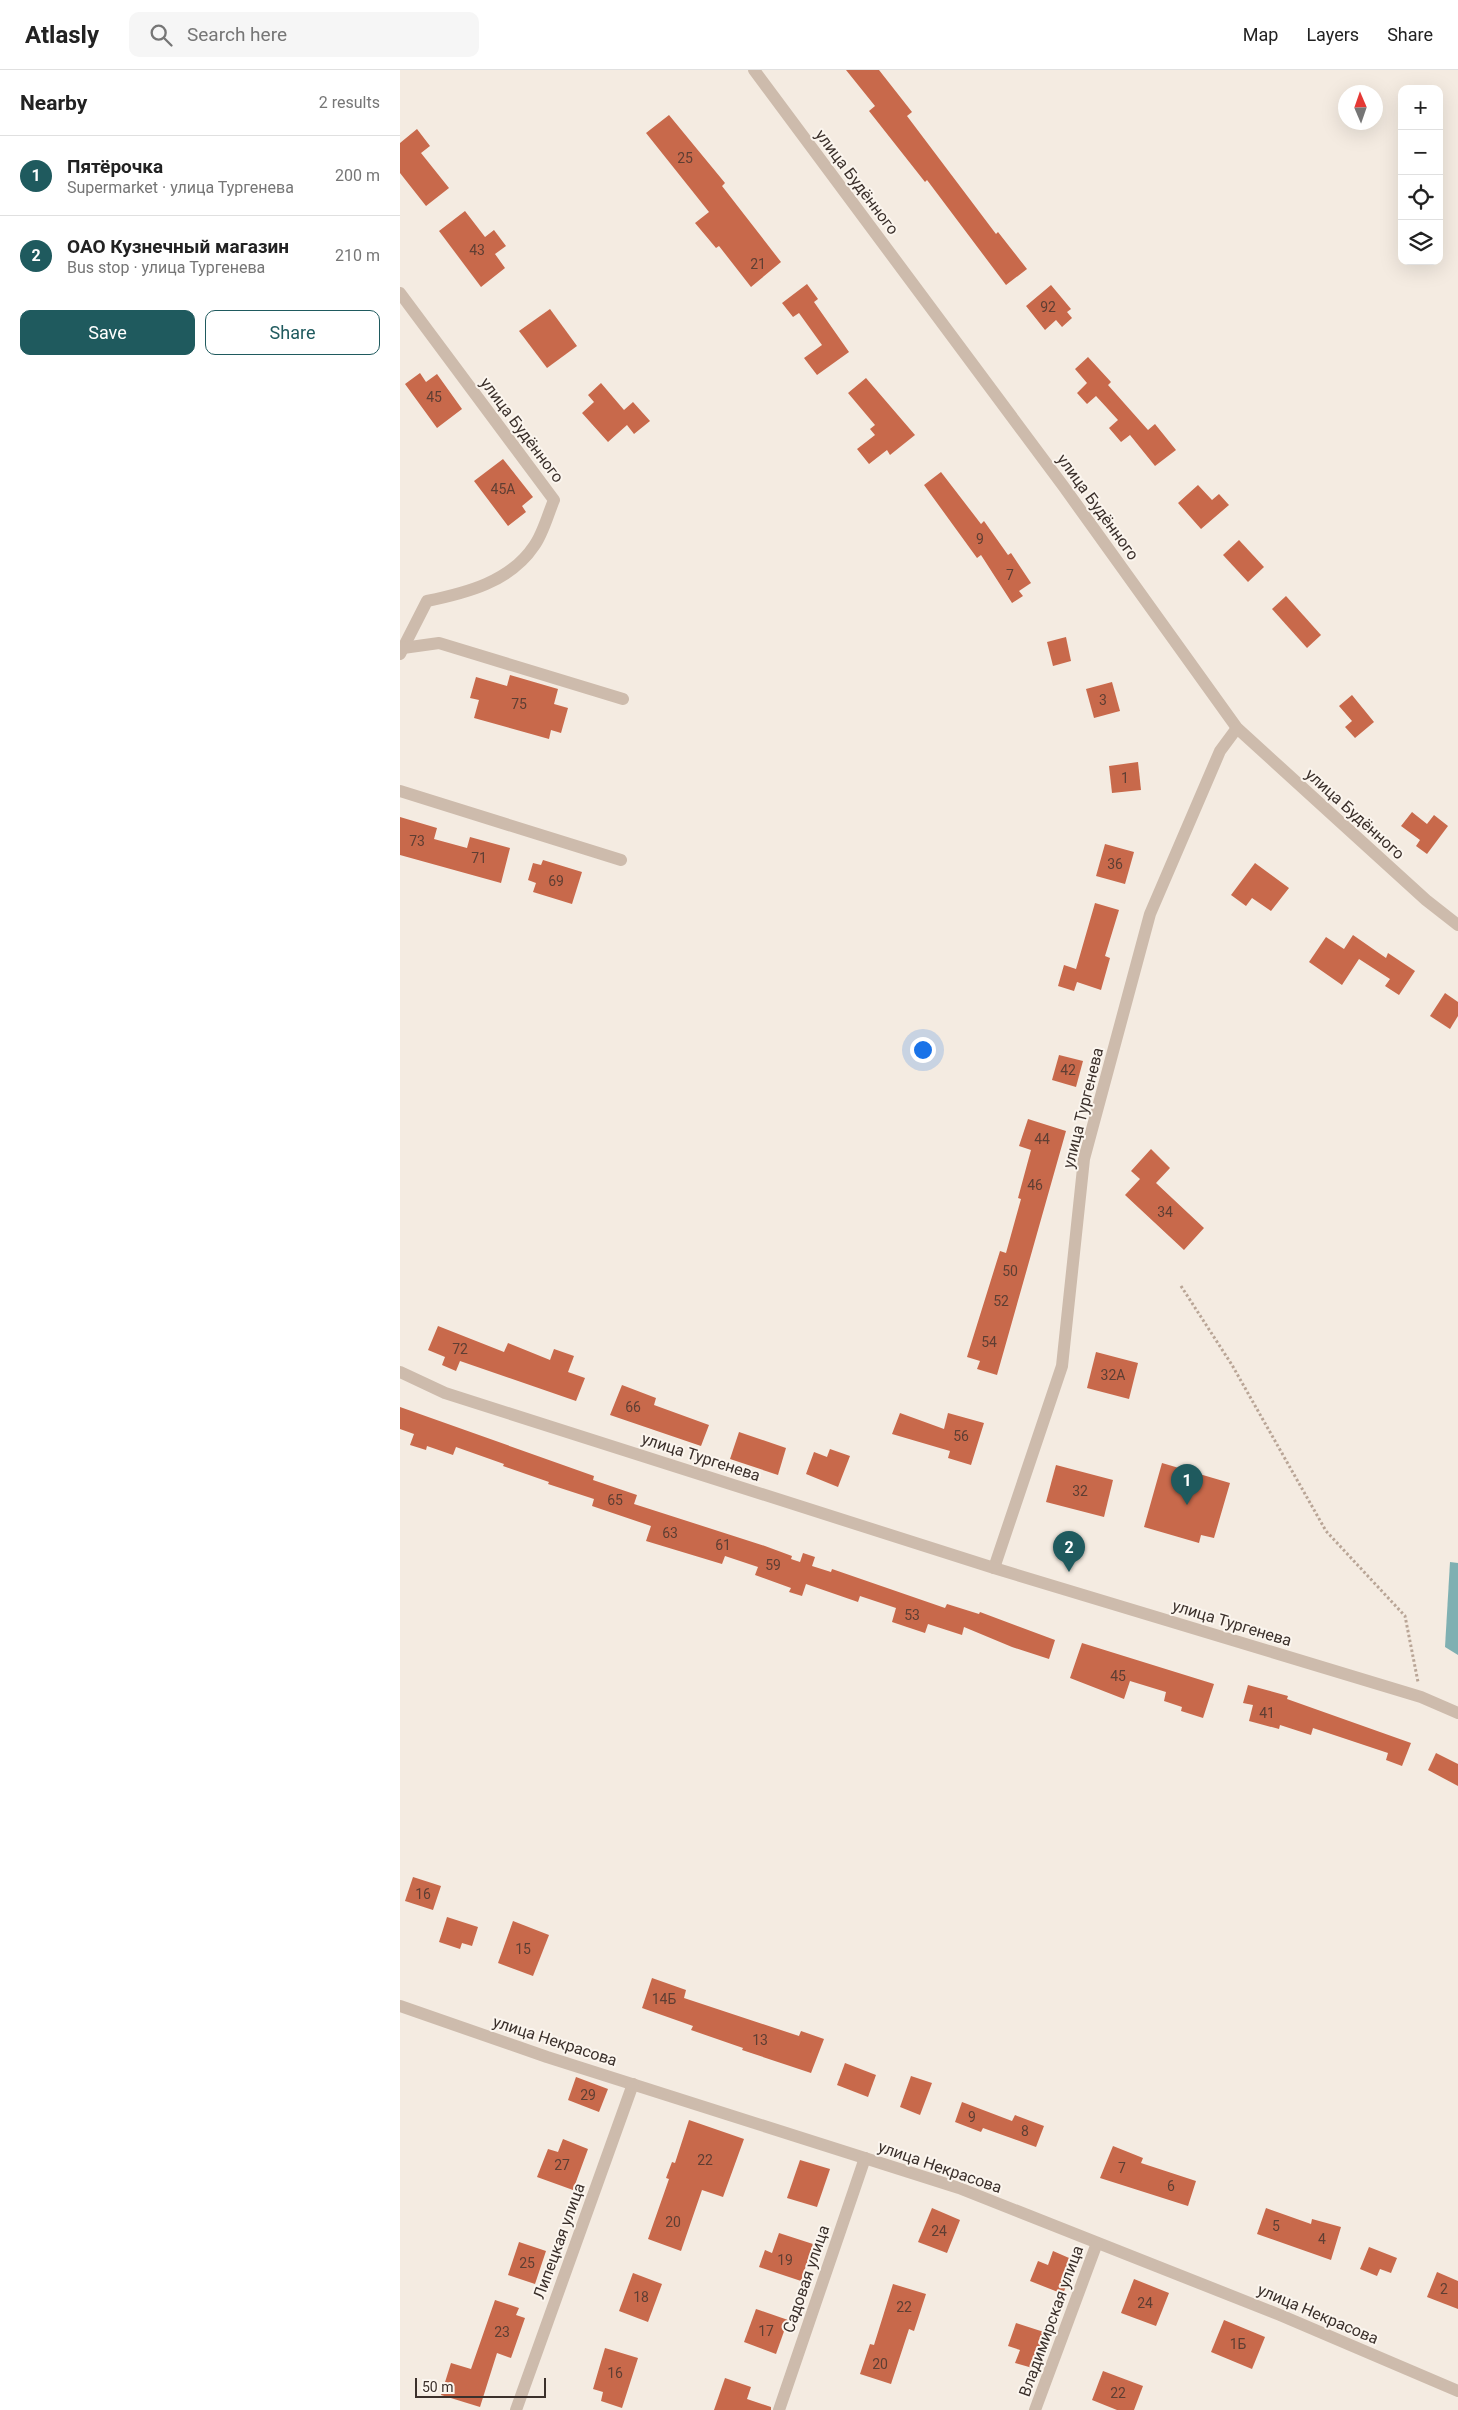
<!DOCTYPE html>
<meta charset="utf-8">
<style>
:root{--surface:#fff;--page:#f6f6f6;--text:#222;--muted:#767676;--line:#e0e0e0;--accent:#1f5a5e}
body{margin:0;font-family:Roboto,sans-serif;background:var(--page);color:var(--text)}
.controls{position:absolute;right:15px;top:15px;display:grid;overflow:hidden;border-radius:10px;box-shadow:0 5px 20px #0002}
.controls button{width:45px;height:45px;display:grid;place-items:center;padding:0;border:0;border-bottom:1px solid var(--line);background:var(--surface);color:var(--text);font:25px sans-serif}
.compass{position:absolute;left:938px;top:15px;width:45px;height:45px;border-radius:50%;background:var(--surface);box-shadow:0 5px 20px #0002;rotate:358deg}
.scale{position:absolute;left:15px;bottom:12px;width:131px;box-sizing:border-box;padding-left:5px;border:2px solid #3b302b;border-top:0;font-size:14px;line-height:18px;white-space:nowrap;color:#3b302b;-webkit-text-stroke:4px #fbf5ee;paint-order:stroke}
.you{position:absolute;left:522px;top:979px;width:18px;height:18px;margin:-12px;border:4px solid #fff;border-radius:50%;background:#1a73e8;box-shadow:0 0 0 8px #1a73e833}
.badge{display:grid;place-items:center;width:32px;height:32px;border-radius:50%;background:var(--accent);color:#fff;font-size:16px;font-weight:700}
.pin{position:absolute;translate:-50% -41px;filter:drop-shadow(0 1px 2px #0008)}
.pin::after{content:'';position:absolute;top:26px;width:18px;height:15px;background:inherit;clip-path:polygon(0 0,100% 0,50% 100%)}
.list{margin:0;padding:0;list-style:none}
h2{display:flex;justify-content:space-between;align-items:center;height:65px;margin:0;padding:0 20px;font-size:21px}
h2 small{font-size:16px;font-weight:400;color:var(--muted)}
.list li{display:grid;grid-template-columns:32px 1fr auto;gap:15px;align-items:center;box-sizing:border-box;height:80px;padding:0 20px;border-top:1px solid var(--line)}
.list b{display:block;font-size:19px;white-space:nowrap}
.list p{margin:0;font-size:16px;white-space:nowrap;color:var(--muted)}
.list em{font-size:16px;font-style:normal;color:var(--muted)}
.actions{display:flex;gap:10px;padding:15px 20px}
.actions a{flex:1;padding:11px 0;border:1px solid var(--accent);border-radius:10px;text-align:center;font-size:18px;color:var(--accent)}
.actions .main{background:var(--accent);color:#fff}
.icon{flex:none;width:28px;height:28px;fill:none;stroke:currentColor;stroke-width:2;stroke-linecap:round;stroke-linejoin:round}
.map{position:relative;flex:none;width:1058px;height:2340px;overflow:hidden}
header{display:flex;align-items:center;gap:30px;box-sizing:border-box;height:70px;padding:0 25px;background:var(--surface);border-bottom:1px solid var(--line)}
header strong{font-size:24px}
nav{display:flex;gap:28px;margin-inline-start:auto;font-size:18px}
.search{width:350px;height:45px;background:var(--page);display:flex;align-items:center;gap:12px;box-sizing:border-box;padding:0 18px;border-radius:10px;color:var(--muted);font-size:19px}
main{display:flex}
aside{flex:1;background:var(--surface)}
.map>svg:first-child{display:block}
</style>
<header>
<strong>Atlasly</strong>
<div class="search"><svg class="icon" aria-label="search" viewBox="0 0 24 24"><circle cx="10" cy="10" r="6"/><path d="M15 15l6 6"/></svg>Search here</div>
<nav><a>Map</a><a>Layers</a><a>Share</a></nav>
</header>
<main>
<aside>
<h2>Nearby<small>2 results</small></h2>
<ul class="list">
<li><span class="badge">1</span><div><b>Пятёрочка</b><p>Supermarket · улица Тургенева</p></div><em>200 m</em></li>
<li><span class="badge">2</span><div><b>ОАО Кузнечный магазин</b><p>Bus stop · улица Тургенева</p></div><em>210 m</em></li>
</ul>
<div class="actions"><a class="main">Save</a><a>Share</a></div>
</aside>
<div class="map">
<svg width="1058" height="2340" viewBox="0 0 1058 2340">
<rect width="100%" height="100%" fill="#f4ebe1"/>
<path fill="#7fb0b2" d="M1050,1492l8,1v92l-13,-8z"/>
<g fill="#c8694b">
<path d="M446,0h33l33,42 -5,4 89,118 2,-2 29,37 -21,16 -79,-105 -2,2 -56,-71 6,-5z"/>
<path d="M269,45l56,68 -3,3 59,76 -30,25 -32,-41 -3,2 -21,-25 14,-11 -63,-79z"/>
<path d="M17,59l13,17 -9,7 28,35 -23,18 -26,-33v-30z"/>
<path d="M65,141l20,26 9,-7 12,16 -11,8 10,14 -24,19 -42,-56z"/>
<path d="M407,214l11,15 -4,3 35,50 -32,23 -13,-17 18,-13 -23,-32 -6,4 -11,-14z"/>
<path d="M651,215l20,24 -4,3 5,6 -10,9 -6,-7 -11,10 -19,-24z"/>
<path d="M150,239l27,37 -30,22 -28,-37z"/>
<path d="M688,287l23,25 -3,3 40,45 7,-6 21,26 -21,16 -25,-31 -9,7 -12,-14 9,-8 -22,-24 -9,8 -10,-11 10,-10 -12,-14z"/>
<path d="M20,303l6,9 11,-8 25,35 -25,19 -32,-44z"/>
<path d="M466,308l49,57 -25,20 -3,-5 -18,14 -12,-15 18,-14 -5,-6 5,-4 -27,-32z"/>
<path d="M201,313l23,27 9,-8 17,19 -16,13 -7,-9 -19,17 -26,-29 12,-11 -6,-7z"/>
<path d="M103,389l30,38 -11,9 4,6 -18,14 -34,-45z"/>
<path d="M541,402l40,52 3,-3 24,34 3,-2 20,30 -12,8 4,5 -11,7 -31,-48 -4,3 -53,-73z"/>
<path d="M798,415l14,15 7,-6 10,11 -28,24 -23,-26z"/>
<path d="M839,470l25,27 -16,15 -25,-27z"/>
<path d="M886,526l35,39 -14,13 -35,-39z"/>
<path d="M666,567l5,24 -18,5 -6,-24z"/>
<path d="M110,605l48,14 -4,15 14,4 -7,25 -10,-3 -2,9 -75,-21 5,-18 -9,-2 6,-21 31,9z"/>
<path d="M712,612l8,29 -26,7 -8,-29z"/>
<path d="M952,625l22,27 -19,16 -10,-11 7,-6 -13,-15z"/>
<path d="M738,692l3,28 -29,3 -3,-27z"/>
<path d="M1012,742l15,12 7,-9 14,11 -21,28 -11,-8 4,-6 -19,-14z"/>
<path d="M0,747l37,11 -3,11 33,9 3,-11 40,11 -9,35 -101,-28z"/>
<path d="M705,774l29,8 -9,32 -29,-8z"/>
<path d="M143,790l39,12 -10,32 -39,-12 3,-9 -8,-3 5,-17 8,2z"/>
<path d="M855,793l34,25 -18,23 -19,-13 -6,8 -15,-11z"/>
<path d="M695,833l24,7 -14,46 5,2 -9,32 -24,-8 -3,9 -16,-5 6,-21 12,4z"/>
<path d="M953,865l33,23 2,-5 27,18 -16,24 -14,-9 5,-7 -31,-20 -17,26 -33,-23 17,-25 18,12z"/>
<path d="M1045,923l13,9v14l-8,13 -20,-13z"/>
<path d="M659,985l24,6 -7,26 -24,-7z"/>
<path d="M628,1049l38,12 -69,244 -20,-6 3,-8 -13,-4 33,-106 6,2 15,-54 -3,-1 13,-48 -12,-4z"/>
<path d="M751,1079l19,19 -14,15 48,45 -20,22 -59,-55 15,-16 -9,-8z"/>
<path d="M38,1256l66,26 4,-9 42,17 4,-11 20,7 -6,16 17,6 -9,23 -116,-40 -4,10 -14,-6 3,-8 -17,-7z"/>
<path d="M696,1282l42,11 -9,36 -42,-11z"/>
<path d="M222,1315l34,13 -2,7 55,20 -8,21 -91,-31z"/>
<path d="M0,1337l194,69 -1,4 44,15 -3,9 131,42 27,10 -1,3 9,3 3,-9 12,4 -3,9 19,6 1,-3 113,39 2,-4 32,10 1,-2 75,28 -6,19 -37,-12 -48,-20 -2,8 -34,-11 -3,9 -33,-11 4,-14 -36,-12 -2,6 -52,-18 -4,12 -13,-4 2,-4 -36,-13 3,-8 -33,-11 -3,8 -76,-23 5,-15 -59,-20 2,-7 -46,-15 1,-2 -46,-16 1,-2 -48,-17 -3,8 -26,-9 -1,4 -16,-5 4,-11 -14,-5z"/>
<path d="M500,1343l44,16 4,-16 36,10 -13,42 -23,-7 2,-7 -58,-17z"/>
<path d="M339,1362l47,16 -8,27 -48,-16z"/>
<path d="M430,1379l20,7 -12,31 -32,-13 8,-22 13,5z"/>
<path d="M762,1393l68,20 -16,55 -13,-3 -2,8 -55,-16z"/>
<path d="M656,1395l57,15 -9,37 -58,-15z"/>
<path d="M682,1573l132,41 -11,34 -22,-7 1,-4 -18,-6 2,-9 -36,-11 -6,18 -54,-21z"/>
<path d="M848,1615l40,11 -1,3 124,44 -9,23 -16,-6 2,-7 -75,-25 -2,7 -31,-10 -1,4 -30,-8 4,-16 -10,-2z"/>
<path d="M1036,1683l22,11v22l-30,-16z"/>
<path d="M13,1807l28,9 -8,24 -28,-9z"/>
<path d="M47,1847l31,10 -6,19 -10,-3 -2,6 -21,-7z"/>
<path d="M113,1851l36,14 -16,41 -35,-13z"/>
<path d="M252,1908l34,12 -2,8 115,38 2,-5 23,8 -13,34 -69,-23 1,-2 -52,-18 2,-4 -51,-18z"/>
<path d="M445,1993l31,12 -8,22 -31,-12z"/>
<path d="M511,2006l21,7 -12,32 -20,-8z"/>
<path d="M176,2007l32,12 -9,23 -31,-12z"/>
<path d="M562,2032l50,19 3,-6 29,11 -8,21 -53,-19 -2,4 -26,-10z"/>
<path d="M289,2050l55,19 -21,58 -21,-7 -21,61 -33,-12 21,-60 -3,-1 6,-16 3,1z"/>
<path d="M163,2069l25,10 -15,41 -36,-13 11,-28 10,3z"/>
<path d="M713,2076l30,12 -2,5 55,18 -8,25 -88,-28z"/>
<path d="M400,2090l30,9 -13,38 -30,-9z"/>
<path d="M532,2138l28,12 -13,33 -29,-11z"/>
<path d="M866,2138l45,16 1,-5 29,8 -10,33 -74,-26z"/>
<path d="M379,2163l34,11 -12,37 -42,-14 6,-17 7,3z"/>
<path d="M119,2172l27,9 -11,33 -27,-9z"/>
<path d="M969,2177l28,11 -6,15 -11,-4 -3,7 -17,-7z"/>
<path d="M653,2181l23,10 -13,33 -33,-13 8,-20 10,4z"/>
<path d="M1037,2202l21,9v28l-31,-12z"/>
<path d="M233,2203l29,11 -14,38 -29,-11z"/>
<path d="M734,2209l35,14 -13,33 -35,-13z"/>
<path d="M493,2214l33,10 -12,37 -5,-2 -18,55 -31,-10 10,-30 4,1z"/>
<path d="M95,2230l24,8 -3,7 9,3 -14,40 -14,-5 -17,54 -39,-12 10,-32 20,6z"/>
<path d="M356,2239l32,11 -12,34 -32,-12z"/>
<path d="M824,2250l41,17 -13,32 -41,-17z"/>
<path d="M616,2253l31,10 -11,36 -21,-6 5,-13 -12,-4z"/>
<path d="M205,2278l33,10 -16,50 -21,-7 2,-9 -10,-3z"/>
<path d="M703,2301l40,15 -9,24h-17l-25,-10z"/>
<path d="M325,2308l26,9 -4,12 24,8v3h-57z"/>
</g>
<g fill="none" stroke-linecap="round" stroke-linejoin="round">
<path stroke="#b9a596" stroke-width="3" stroke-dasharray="2.5 2.5" stroke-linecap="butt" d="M781,1216l51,79 94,166 79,85 13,66"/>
<g stroke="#cdbbac" stroke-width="12">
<path d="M354,0l310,417 173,241 189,172 32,25"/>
<path d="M0,223l154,207c-6,14 -11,34 -20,46 -24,36 -68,47 -107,55l-27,53"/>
<path d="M3,578l36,-5 184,56"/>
<path d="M0,721l221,69"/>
<path d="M594,1498l68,-202 22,-207 66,-245 70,-163 17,-23"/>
<path d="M0,1936l147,51 412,131 321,127 178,76"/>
<path d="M116,2340l117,-326"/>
<path d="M379,2340l86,-252"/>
<path d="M635,2340l62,-167"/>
</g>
<path stroke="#cdbbac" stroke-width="12" d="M0,1302l45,21 549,175 427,129 37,16"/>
</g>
<g text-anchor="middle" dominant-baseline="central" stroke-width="4" stroke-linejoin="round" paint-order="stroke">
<g font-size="14" fill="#5e3e33">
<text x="285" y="88">25</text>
<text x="77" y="180">43</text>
<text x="358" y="194">21</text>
<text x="648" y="237">92</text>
<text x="34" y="327">45</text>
<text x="103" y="419">45А</text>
<text x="580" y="469">9</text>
<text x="610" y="505">7</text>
<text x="703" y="630">3</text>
<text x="119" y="634">75</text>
<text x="725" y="708">1</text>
<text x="17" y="771">73</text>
<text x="79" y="788">71</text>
<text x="715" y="794">36</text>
<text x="156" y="811">69</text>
<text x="668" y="1000">42</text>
<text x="642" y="1069">44</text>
<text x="635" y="1115">46</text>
<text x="765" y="1142">34</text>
<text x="610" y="1201">50</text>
<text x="601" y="1231">52</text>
<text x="589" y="1272">54</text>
<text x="60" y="1279">72</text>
<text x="713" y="1305">32А</text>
<text x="233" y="1337">66</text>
<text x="561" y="1366">56</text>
<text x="680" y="1421">32</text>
<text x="215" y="1430">65</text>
<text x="270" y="1463">63</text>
<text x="323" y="1475">61</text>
<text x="373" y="1495">59</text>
<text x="512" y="1545">53</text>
<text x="718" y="1606">45</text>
<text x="867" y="1643">41</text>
<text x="23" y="1824">16</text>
<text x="123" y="1879">15</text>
<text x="264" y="1929">14Б</text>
<text x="360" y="1970">13</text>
<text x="188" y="2025">29</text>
<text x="572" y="2047">9</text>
<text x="625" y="2061">8</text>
<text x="305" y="2090">22</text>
<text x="162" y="2095">27</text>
<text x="722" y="2098">7</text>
<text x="771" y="2116">6</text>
<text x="273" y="2152">20</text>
<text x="876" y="2156">5</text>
<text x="539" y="2161">24</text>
<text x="922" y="2169">4</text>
<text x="385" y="2190">19</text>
<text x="127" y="2193">25</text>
<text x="1044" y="2219">2</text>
<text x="241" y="2227">18</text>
<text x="745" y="2233">24</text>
<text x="504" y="2237">22</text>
<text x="366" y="2261">17</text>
<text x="102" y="2262">23</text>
<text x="838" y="2274">1Б</text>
<text x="480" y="2294">20</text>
<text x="215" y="2303">16</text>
<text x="718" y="2323">22</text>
</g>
<g font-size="16" fill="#3b302b" stroke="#fbf5ee">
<text transform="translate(457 112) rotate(53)">улица Будённого</text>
<text transform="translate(122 360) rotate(53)">улица Будённого</text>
<text transform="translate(698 437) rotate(54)">улица Будённого</text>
<text transform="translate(955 744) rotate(42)">улица Будённого</text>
<text transform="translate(683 1038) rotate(-76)">улица Тургенева</text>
<text transform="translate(301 1387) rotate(18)">улица Тургенева</text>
<text transform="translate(832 1553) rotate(17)">улица Тургенева</text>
<text transform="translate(155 1971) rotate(18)">улица Некрасова</text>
<text transform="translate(540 2097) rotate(19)">улица Некрасова</text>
<text transform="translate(159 2171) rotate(-70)">Липецкая улица</text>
<text transform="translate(406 2209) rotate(-71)">Садовая улица</text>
<text transform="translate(918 2244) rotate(23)">улица Некрасова</text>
<text transform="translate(651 2251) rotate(-70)">Владимирская улица</text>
</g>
</g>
</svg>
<div class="controls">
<button>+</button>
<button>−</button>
<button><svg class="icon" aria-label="locate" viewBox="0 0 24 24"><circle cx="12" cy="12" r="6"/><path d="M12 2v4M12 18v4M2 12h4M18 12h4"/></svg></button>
<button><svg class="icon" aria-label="layers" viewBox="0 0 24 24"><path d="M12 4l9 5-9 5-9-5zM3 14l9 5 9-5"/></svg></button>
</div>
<svg class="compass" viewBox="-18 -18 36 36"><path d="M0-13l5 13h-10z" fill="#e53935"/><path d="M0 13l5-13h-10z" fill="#767676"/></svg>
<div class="scale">50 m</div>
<div class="you"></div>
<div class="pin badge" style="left:787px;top:1435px">1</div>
<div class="pin badge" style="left:669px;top:1502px">2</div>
</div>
</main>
